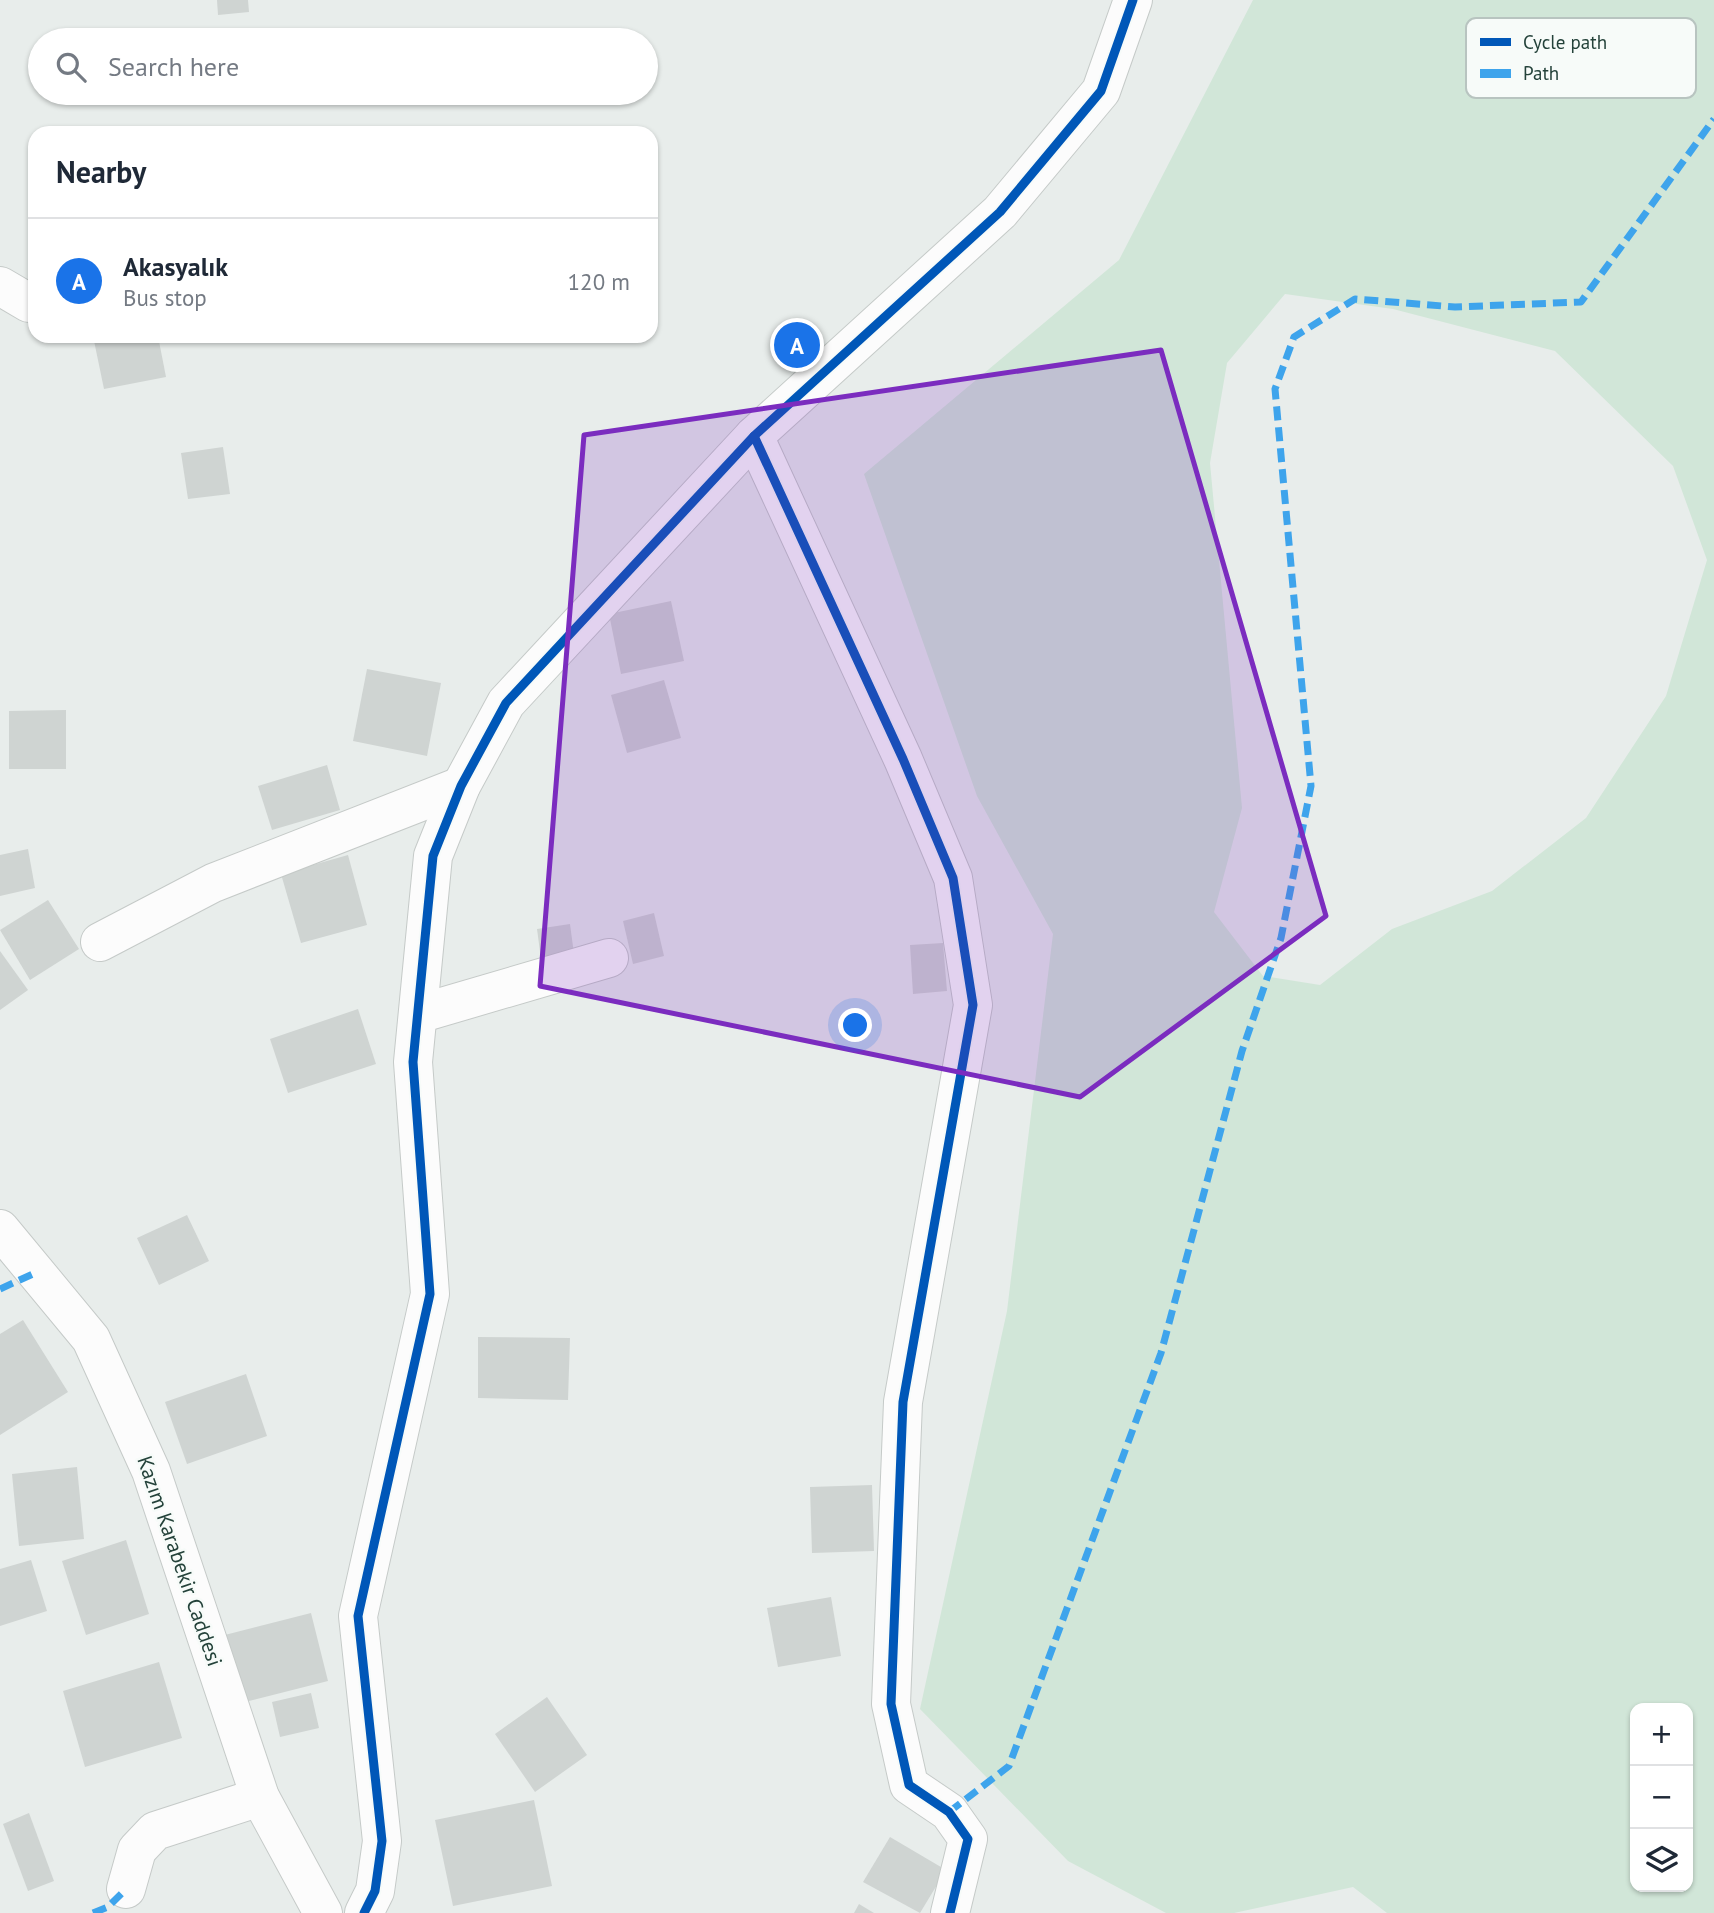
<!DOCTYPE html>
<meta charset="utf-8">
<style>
:root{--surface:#fff;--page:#f2f2f3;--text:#1f2937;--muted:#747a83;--line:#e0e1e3;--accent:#1a73e8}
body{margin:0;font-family:"PT Sans",sans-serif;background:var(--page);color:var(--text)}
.controls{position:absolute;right:21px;bottom:21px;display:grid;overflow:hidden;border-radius:14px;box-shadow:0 2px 5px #0004}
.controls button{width:63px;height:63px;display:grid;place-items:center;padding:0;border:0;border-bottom:2px solid var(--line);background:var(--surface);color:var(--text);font:35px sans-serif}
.you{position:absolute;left:856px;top:1026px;width:24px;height:24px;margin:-18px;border:5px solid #fff;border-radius:50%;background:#1a73e8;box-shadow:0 0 0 10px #1a73e833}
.badge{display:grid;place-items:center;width:46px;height:46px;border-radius:50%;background:var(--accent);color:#fff;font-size:23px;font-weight:700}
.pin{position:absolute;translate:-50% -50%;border:4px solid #fff;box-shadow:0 2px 7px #0006}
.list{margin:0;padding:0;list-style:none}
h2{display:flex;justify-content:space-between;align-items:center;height:91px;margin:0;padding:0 28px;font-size:30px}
h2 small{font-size:23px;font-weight:400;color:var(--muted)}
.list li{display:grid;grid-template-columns:46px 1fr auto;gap:21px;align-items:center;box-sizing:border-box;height:126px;padding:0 28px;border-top:2px solid var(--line)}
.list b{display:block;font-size:26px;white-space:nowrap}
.list p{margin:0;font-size:23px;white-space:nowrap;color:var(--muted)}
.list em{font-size:23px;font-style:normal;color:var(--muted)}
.icon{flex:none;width:38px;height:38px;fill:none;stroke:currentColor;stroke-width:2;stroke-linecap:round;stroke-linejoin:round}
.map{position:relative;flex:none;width:1714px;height:1913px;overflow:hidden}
.search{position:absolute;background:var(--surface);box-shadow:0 2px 5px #0004;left:28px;top:28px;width:630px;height:77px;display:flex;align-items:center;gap:18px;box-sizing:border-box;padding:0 24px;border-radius:38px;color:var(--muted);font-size:26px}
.panel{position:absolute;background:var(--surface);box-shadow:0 2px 5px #0004;left:28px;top:126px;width:630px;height:217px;border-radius:21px}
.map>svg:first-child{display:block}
</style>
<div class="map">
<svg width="1714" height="1913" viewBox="0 0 1714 1913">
<rect width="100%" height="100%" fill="#e8edeb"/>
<path fill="#d1e6d8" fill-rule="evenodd" d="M1253,0h461v1913h-327l-34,-26 -119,26h-68l-98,-52 -148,-152 87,-398 46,-377 -76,-138 -113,-322 255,-214zM1285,294l108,15 162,42 118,115 34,94 -41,136 -80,122 -94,73 -100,38 -72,56 -57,-9 -49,-64 28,-104 -32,-345 17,-100zM1635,1708h53v179h-53z"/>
<g fill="#cfd4d2">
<path d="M217,0h31l1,12 -31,3z"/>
<path d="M93,336h65l8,41 -62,12z"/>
<path d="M223,447l7,47 -42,5 -7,-46z"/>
<path d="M671,601l13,60 -63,13 -12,-60z"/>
<path d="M367,669l74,14 -14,73 -74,-15z"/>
<path d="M664,680l17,58 -54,15 -16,-58z"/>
<path d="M66,710v59h-57v-58z"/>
<path d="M327,765l13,45 -68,20 -14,-44z"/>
<path d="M28,849l7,39 -35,8v-41z"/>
<path d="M348,855l19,70 -66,18 -20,-69z"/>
<path d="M48,900l31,49 -49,31 -30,-50z"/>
<path d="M654,913l10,43 -31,8 -10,-43z"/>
<path d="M570,924l4,30 -33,5 -4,-30z"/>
<path d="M943,943l4,48 -34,3 -3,-49z"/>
<path d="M0,951l28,39 -28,20z"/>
<path d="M358,1009l18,55 -88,29 -18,-54z"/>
<path d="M187,1215l22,46 -50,24 -22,-47z"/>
<path d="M23,1320l45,72 -68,43v-101z"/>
<path d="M478,1337l92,1 -2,62 -90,-2z"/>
<path d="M246,1374l21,62 -80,28 -22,-62z"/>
<path d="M77,1467l7,72 -65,7 -7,-72z"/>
<path d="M872,1485l2,66 -62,2 -2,-66z"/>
<path d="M126,1540l23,74 -63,21 -24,-74z"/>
<path d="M31,1560l16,51 -47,15v-57z"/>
<path d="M831,1597l10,59 -63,11 -11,-59z"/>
<path d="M311,1613l17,68 -95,24 -16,-68z"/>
<path d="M159,1662l23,76 -97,29 -22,-76z"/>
<path d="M311,1693l8,35 -39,9 -8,-35z"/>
<path d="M547,1697l40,58 -52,37 -40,-58z"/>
<path d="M534,1800l18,86 -99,20 -18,-86z"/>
<path d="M29,1813l25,68 -26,10 -25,-67z"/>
<path d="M890,1837l56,33 -26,43 -57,-31z"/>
<path d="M859,1904l15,9h-20z"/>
</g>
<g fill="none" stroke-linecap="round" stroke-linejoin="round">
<g stroke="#c5cac8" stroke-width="40">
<g id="minor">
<path d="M0,286l29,17h6"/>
<path d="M754,436l149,323 50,119 20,127 -70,397 -12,302 18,81 40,27 19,27 -18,74"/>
<path d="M100,942l113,-59 248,-97"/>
<path d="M418,1014l191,-56"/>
<path d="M0,1229l91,110 60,132 109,326 63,116"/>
<path d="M126,1889l11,-39 18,-19 105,-34"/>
<path d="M364,1913l11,-22 7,-50 -24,-225 72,-322 -17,-232 20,-206 28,-70 45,-83 248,-267 246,-224 101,-121 32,-91"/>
</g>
</g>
<use href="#minor" stroke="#fcfcfc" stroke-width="38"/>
<g stroke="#3ea4ec" stroke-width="7" stroke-dasharray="14 7" stroke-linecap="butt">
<path d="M0,1289l35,-16"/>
<path d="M949,1812l60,-46 152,-413 81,-302 39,-113 30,-152 -36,-397 19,-52 61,-38 100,8 126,-5 133,-183"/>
<path d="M93,1913l15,-6 18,-18"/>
</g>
<g stroke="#f7fbf9" stroke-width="13">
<g id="cycleway">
<path d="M754,436l149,323 50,119 20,127 -70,397 -12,302 18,81 40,27 19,27 -18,74"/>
<path d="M364,1913l11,-22 7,-50 -24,-225 72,-322 -17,-232 20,-206 28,-70 45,-83 248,-267 246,-224 101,-121 32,-91"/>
</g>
</g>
<use href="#cycleway" stroke="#0057b8" stroke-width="9"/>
</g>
<path fill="#7b2cbf" fill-opacity="0.2" stroke="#7b2cbf" stroke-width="5" stroke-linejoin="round" d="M1161,350l165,566 -246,181 -540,-111 44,-551z"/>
<g text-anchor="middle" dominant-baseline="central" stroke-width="5" stroke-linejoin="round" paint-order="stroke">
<g font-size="21" fill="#24423a" stroke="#f7fbf9">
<text transform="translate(180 1561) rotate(71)">Kazım Karabekir Caddesi</text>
</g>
</g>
<rect x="1466" y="18" width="230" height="80" rx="10" fill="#f7fbf9" stroke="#b8c4c0" stroke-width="2"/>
<rect x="1480" y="38" width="31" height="8" fill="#0057b8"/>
<rect x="1480" y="69" width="31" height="9" fill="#3ea4ec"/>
<g font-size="19" fill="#24423a">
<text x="1523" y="49">Cycle path</text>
<text x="1523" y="80">Path</text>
</g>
</svg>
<div class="controls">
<button>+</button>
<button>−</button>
<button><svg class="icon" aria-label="layers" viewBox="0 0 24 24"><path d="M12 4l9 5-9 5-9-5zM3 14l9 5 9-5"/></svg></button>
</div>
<div class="you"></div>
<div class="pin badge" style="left:797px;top:345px">A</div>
<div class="search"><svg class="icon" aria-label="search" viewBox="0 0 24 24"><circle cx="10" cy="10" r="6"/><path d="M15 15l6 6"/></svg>Search here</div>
<section class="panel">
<h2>Nearby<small></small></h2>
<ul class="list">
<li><span class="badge">A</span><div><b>Akasyalık</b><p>Bus stop</p></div><em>120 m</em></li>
</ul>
</section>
</div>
